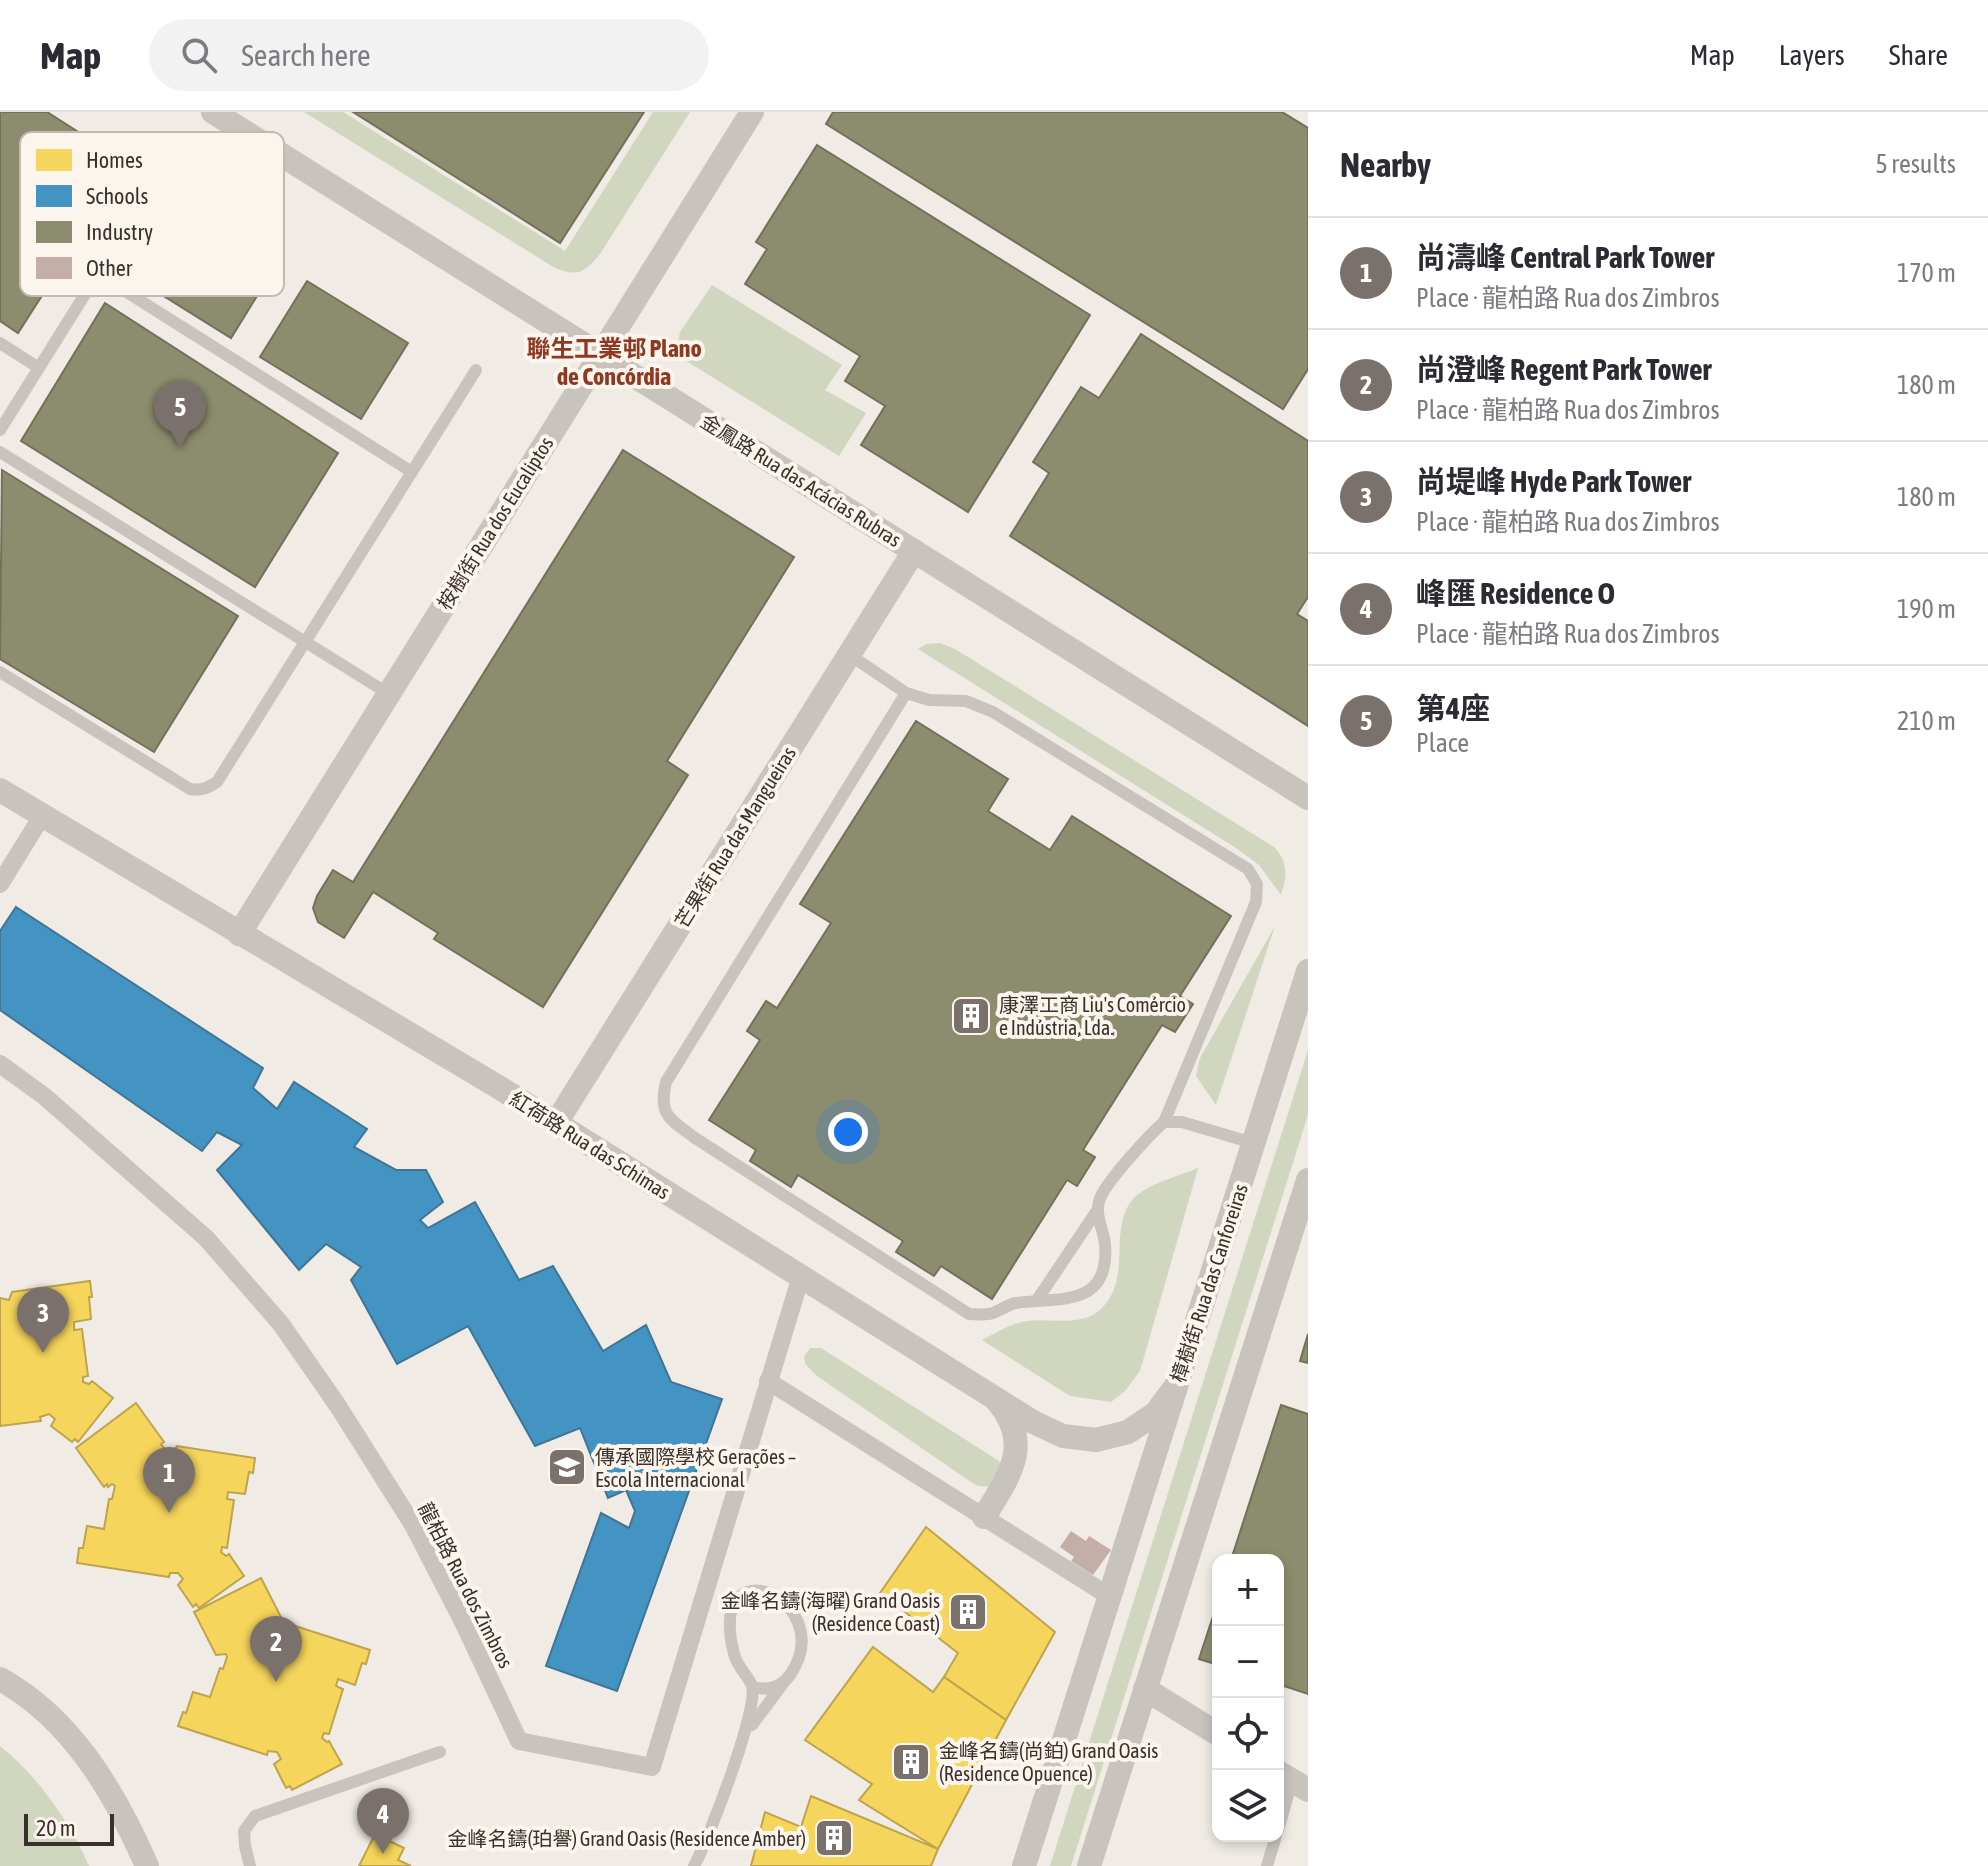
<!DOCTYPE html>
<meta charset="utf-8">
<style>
:root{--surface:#fff;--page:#f2f2f3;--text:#2b2b33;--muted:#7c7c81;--line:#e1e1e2;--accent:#7a716c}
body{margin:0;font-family:"Asap Condensed","Noto Sans SC",sans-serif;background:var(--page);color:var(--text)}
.controls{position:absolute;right:24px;bottom:24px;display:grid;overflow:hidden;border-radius:16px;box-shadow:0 4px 12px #0003}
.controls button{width:72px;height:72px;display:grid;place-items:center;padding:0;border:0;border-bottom:2px solid var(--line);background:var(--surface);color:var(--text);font:40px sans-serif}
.scale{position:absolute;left:24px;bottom:20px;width:90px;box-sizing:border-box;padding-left:8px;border:4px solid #3b302b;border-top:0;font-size:22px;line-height:28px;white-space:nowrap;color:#3b302b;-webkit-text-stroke:6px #fbf5ee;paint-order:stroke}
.you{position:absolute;left:848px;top:1020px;width:28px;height:28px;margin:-20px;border:6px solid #fff;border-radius:50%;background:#1a73e8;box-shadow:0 0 0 12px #1a73e833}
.badge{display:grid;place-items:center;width:52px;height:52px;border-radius:50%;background:var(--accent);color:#fff;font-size:26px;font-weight:700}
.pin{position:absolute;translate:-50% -66px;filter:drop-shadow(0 2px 4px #0008)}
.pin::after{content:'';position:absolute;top:42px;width:28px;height:24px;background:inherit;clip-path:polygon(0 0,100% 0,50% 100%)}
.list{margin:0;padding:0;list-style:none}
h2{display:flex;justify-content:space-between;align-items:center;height:104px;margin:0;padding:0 32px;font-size:34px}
h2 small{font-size:26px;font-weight:400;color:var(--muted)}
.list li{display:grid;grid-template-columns:52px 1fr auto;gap:24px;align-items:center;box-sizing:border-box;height:112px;padding:0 32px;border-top:2px solid var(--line)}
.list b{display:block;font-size:30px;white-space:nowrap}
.list p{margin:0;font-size:26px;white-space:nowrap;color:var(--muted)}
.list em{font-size:26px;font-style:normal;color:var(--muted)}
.icon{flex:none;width:44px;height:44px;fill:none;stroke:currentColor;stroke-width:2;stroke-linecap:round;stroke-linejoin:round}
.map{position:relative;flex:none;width:1308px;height:1754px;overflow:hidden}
header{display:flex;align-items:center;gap:48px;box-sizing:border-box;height:112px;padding:0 40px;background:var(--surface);border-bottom:2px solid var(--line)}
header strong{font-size:38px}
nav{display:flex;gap:44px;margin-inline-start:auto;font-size:28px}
.search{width:560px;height:72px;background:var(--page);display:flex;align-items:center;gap:20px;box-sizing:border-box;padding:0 28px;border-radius:44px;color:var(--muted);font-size:30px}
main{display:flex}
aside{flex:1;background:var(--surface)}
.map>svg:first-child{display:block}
</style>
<header>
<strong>Map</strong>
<div class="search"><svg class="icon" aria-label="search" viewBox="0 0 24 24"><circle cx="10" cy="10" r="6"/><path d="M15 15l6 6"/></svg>Search here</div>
<nav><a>Map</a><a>Layers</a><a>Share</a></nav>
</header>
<main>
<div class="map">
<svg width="1308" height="1754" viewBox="0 0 1308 1754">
<rect width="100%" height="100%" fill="#f0ebe5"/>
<g fill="#d1d6bf">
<path d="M304,0h39l222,139 88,-139h37l-90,142c-16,19 -22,23 -45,14z"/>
<path d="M712,173l130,80 -17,25 41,23 -27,43 -156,-97 -6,-11 3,-16z"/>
<path d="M940,531l15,6 319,198c15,16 13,29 7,48l-22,-30 -23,-17 -318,-199 8,-5z"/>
<path d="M1275,814l-59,179 -20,-29 4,-18z"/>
<path d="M1308,938v65l-237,751h-21z"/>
<path d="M1198,1056l-58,203 -15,20 -14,11 -41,-6 -88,-56c14,-7 30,-17 45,-19 23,-3 54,6 73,-11 35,-32 5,-85 36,-114 17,-14 43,-20 62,-28z"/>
<path d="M810,1236h11l164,104 14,9 5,10 -12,16 -14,-1 -10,-6 -151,-104 -11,-11 -2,-8z"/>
<path d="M0,1634c38,30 69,75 89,120h-89z"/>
</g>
<g fill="#f6d55c" stroke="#bea44d" stroke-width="2">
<path d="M90,1169l2,16h-3l2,22 -17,3v8l8,-1 6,47 -5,1v5l6,2 3,-3 21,17 -35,44 -3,-3 -3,3 -21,-16 4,-7 -6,-5 -9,3 1,4 -41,5v-128l9,2 3,-8z"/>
<path d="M136,1291l28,39 -3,2 5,7 7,1 4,-6 78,12 -2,15 -4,-1 -4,22 -17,-2 -1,7 7,1 -7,48 -5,-1 -1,5 5,4 3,-2 15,22 -45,32 -3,-4 -3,3 -15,-22 5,-6 -5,-6h-8l-1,4 -92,-14 2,-15h4l4,-22 17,3 5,-30h3l3,-13 -3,-2 -4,3 -1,-3 -3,3 -28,-39z"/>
<path d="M926,1415l129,105 -49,88 -62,-43 14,-24 -78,-60z"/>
<path d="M261,1466l22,43 -4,2 4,7 6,2 6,-6 75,24 -4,14 -4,-1 -7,22 -17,-6 -2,7 7,3 -14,45 -5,-1 -2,5 5,4 2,-1 13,23 -50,26 -2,-4 -4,2 -12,-24 7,-5 -4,-7 -9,-1 -1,4 -89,-29 5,-14 3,1 7,-21 17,5 10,-29 3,1 4,-12 -1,-3 -10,1 -22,-43z"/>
<path d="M873,1535l60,45 11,-15 62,43 -68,129 -79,-49 13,-16 -67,-44z"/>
<path d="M811,1684l127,53 -7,17h-180l14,-54 36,15z"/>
<path d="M375,1722l29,14 -6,12 13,6h-52z"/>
</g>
<path fill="#4393c3" stroke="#417595" stroke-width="2" d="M16,795l247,161 -10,20 24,21 17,-27 73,47 -13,18 42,23h30l17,32 -23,18 8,8 47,-26 44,78 34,-14 50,85 43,-26 25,57 51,17 -105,292 -71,-25 55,-153 28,15 6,-17 -9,-21 -18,8 -28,-70 -45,18 -67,-120 -71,38 -46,-84 10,-13 -35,-23 -27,26 -82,-100 25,-25 -25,-13 -15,19 -202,-141v-79z"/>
<g fill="#8c8c6e" stroke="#74705a" stroke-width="2">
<path d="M0,0h47l80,51 -109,170 -18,-12z"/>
<path d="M353,0h291l-84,131z"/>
<path d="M833,0h449l26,16v241l-25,40 -457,-285z"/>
<path d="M817,33l273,170 -122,197 -107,-67 24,-39 -40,-25 15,-25 -115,-72 22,-35 -11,-7z"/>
<path d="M174,81l106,66 -49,79 -106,-66z"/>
<path d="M307,169l101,62 -47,76 -101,-62z"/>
<path d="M105,191l233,150 -83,134 -234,-146z"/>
<path d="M1141,222l167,107v156l-11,17 11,7v105l-298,-190 39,-63 -16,-11 48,-75 18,11z"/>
<path d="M623,338l171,107 -127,204 21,14 -145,232 -109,-68 4,-6 -65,-41 -29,46 -26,-16 -5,-14 4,-12 16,-26 20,12z"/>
<path d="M2,358l236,146 -84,136 -154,-93z"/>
<path d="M916,609l92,58 -20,32 62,39 22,-34 159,100 -51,80 13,8 -18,28 -13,-7 -79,125 12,7 -18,29 -10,-6 -75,119 -51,-33 -7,10 -38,-24 7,-11 -105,-66 -7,12 -41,-26 6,-11 -47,-30 51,-80 -13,-9 19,-30 11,7 54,-85 -31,-19z"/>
<path d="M1308,1222v29l-8,-2z"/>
<path d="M1281,1293l27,9v280l-30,-10v-124h-47z"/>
<path d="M1218,1489v64l-19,-6z"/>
</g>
<path fill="#c3afa7" d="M1071,1419l15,10 3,-5 22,14 -18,25 -22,-14 3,-4 -14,-10z"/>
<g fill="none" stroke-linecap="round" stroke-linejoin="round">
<g stroke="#c9c3be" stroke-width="12">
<path d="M98,162l314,198"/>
<path d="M0,231l39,25"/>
<path d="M0,318l166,-265"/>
<path d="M0,340l389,242"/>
<path d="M850,543l56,38 23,7 37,1 27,11 255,157 9,15 -1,18 -92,220"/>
<path d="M0,560l190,117c12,2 17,-1 27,-7l259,-412"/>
<path d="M906,581l-240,389c-8,34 4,37 29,56l274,176c6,0 13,1 19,0 10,-1 17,-9 28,-11 44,-6 94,5 89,-59 -2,-17 -12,-31 -4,-48 9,-18 47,-60 63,-74h18l71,21"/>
<path d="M1037,1188l59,-88"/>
<path d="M752,1613l30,-40"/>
<path d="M1278,1718l14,-49"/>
<path d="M250,1754l-5,-20 -1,-15 11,-15 185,-64"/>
<path d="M694,1754c14,-25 65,-158 58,-180 -4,-11 -15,-19 -18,-32 -29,-115 107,-53 56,21 -9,13 -22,16 -38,12"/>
<path d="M1267,1754l9,-30"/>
</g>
<g stroke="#c9c3be" stroke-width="18">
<path d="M0,772l42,-68"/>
<path d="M0,952l44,32 162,142 75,86 57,82 75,119 51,99 55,117 133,26 149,-491"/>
<path d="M768,1269l341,215"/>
</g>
<g stroke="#c9c3be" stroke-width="24">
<path d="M213,0l1095,686"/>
<path d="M0,678l500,298 533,334 30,14 33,4 32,-8 28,-19 20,-27"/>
<path d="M239,822l513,-822"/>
<path d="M556,1011l358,-572"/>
<path d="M984,1405c24,-39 50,-73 14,-115"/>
<path d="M0,1567c72,40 115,114 147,187"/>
<path d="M1145,1577l73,45"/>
<path d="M1278,1660l30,18"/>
<path d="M1024,1754l284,-895"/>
<path d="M1089,1754l219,-686"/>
</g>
</g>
<defs>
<g id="building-square" transform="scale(2)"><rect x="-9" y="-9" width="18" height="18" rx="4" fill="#7a716c" stroke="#fbf5ee"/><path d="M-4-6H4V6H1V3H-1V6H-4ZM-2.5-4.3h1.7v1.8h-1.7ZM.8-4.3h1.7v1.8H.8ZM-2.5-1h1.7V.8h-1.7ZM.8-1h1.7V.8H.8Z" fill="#fff"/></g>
<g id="school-square" transform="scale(2)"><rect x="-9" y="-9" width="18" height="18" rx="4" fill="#7a716c" stroke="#fbf5ee"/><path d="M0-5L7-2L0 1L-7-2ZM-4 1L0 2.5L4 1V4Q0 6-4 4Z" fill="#fff"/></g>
</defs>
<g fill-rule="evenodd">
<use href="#building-square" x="971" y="904"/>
<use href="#school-square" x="567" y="1355"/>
<use href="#building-square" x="968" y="1500"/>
<use href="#building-square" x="911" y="1650"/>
<use href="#building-square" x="834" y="1726"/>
</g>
<g text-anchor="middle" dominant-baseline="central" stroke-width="8" stroke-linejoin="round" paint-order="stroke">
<g font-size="20" fill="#3b302b" stroke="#fbf5ee">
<text transform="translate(801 368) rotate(32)">金鳳路 Rua das Acácias Rubras</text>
<text transform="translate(495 411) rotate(-58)">桉樹街 Rua dos Eucaliptos</text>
<text transform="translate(735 725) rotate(-58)">芒果街 Rua das Mangueiras</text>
<text transform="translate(590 1033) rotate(32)">紅荷路 Rua das Schimas</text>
<text transform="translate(1209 1171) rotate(-72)">樟樹街 Rua das Canforeiras</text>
<text transform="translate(466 1473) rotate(63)">龍柏路 Rua dos Zimbros</text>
</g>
<g font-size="20" fill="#3b302b" stroke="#fbf5ee" text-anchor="start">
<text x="999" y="892">康澤工商 Liu's Comércio<tspan x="999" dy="23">e Indústria, Lda.</tspan></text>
<text x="595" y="1344">傳承國際學校 Gerações –<tspan x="595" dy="23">Escola Internacional</tspan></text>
<text x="940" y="1488" text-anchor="end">金峰名鑄(海曜) Grand Oasis<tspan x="940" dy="23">(Residence Coast)</tspan></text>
<text x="939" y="1638">金峰名鑄(尚鉑) Grand Oasis<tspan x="939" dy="23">(Residence Opuence)</tspan></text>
<text x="806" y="1726" text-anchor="end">金峰名鑄(珀譽) Grand Oasis (Residence Amber)</text>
</g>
<g font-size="24" font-weight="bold" fill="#8c3b22" stroke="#fbf5ee">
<text x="614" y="236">聯生工業邨 Plano<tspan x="614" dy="28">de Concórdia</tspan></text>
</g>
</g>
<rect x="20" y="20" width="264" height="164" rx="12" fill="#fbf5ee" stroke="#c1bab4" stroke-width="2"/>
<rect x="36" y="37" width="36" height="22" fill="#f6d55c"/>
<rect x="36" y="73" width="36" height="22" fill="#4393c3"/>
<rect x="36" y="109" width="36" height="22" fill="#8c8c6e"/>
<rect x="36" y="145" width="36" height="22" fill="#c3afa7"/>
<g font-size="22" fill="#3b302b">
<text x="86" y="56">Homes</text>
<text x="86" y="92">Schools</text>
<text x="86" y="128">Industry</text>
<text x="86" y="164">Other</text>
</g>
</svg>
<div class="controls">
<button>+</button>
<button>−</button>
<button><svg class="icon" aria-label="locate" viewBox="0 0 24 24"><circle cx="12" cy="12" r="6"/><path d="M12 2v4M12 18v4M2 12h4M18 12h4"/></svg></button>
<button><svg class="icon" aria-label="layers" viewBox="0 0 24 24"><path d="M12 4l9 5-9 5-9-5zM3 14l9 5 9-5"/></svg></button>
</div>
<div class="scale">20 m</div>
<div class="you"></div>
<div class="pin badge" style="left:169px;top:1401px">1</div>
<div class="pin badge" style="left:276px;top:1570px">2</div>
<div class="pin badge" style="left:43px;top:1241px">3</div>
<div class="pin badge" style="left:383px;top:1742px">4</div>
<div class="pin badge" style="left:180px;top:335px">5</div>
</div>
<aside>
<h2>Nearby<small>5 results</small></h2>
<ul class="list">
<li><span class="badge">1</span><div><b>尚濤峰 Central Park Tower</b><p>Place · 龍柏路 Rua dos Zimbros</p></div><em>170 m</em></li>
<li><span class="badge">2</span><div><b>尚澄峰 Regent Park Tower</b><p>Place · 龍柏路 Rua dos Zimbros</p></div><em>180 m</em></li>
<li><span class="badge">3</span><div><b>尚堤峰 Hyde Park Tower</b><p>Place · 龍柏路 Rua dos Zimbros</p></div><em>180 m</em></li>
<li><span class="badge">4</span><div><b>峰匯 Residence O</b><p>Place · 龍柏路 Rua dos Zimbros</p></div><em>190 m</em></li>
<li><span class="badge">5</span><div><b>第4座</b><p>Place</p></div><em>210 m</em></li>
</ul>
</aside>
</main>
